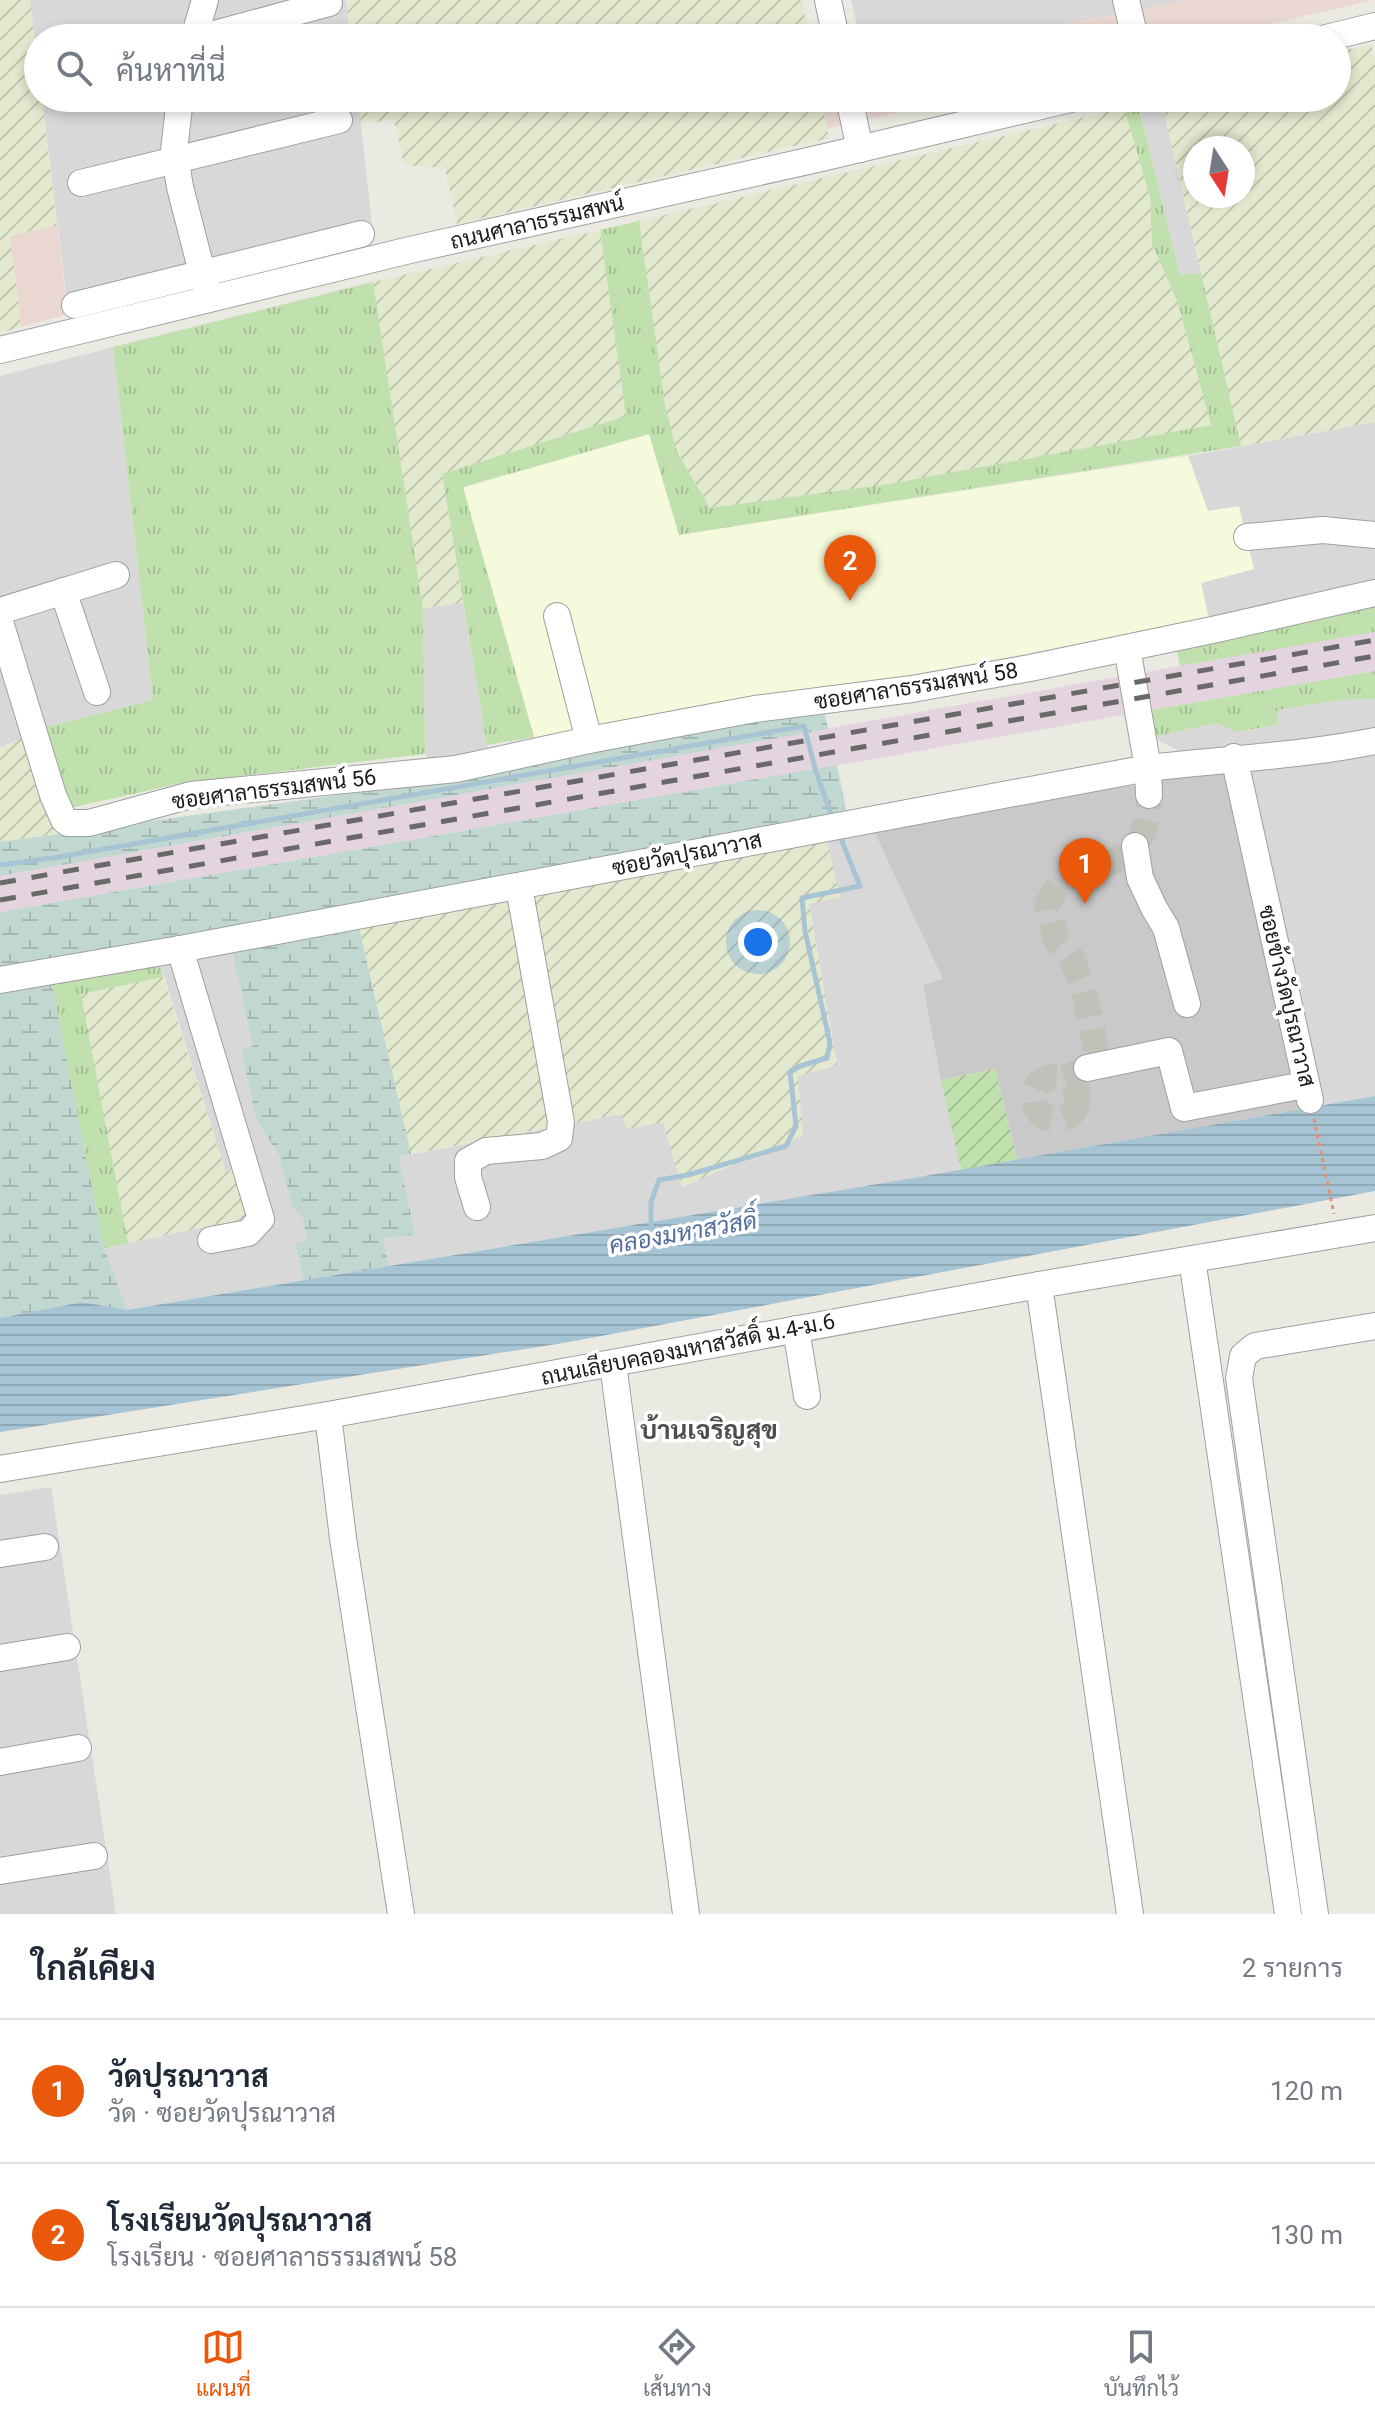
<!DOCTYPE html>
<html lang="th">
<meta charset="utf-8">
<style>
:root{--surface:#fff;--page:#f2f2f3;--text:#1f2937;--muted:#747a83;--line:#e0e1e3;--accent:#ea580c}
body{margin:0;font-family:Roboto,Sarabun,sans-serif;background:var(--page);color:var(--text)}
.compass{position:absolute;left:1183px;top:136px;width:72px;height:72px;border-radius:50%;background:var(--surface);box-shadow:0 4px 12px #0003;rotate:168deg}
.you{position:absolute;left:758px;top:942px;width:28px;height:28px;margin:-20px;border:6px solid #fff;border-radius:50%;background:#1a73e8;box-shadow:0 0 0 12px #1a73e833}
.badge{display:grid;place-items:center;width:52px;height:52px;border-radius:50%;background:var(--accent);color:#fff;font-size:26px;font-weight:700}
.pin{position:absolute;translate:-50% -66px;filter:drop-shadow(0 2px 4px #0008)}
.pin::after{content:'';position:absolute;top:42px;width:28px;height:24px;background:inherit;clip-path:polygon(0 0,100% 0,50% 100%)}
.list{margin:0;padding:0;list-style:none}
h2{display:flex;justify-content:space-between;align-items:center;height:104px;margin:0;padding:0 32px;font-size:34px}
h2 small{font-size:26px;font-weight:400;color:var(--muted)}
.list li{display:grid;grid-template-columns:52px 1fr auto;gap:24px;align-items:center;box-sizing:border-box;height:144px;padding:0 32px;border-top:2px solid var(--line)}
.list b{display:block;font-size:30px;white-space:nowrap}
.list p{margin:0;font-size:26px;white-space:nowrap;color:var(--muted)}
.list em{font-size:26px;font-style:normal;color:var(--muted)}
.icon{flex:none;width:44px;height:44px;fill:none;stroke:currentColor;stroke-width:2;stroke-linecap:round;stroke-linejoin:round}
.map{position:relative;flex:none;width:1375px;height:1914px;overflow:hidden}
.search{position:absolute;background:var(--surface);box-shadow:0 4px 12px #0003;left:24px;right:24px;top:24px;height:88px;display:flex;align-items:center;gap:20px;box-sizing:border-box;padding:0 28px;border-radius:44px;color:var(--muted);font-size:30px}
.sheet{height:392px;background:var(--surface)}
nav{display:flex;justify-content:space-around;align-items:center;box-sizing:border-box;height:112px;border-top:2px solid var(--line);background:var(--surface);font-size:22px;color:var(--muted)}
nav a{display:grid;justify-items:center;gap:4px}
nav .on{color:var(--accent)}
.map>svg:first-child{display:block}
</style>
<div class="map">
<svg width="1375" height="1914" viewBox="0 0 1375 1914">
<defs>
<pattern id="farmland-furrows" width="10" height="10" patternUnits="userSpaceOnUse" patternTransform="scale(2)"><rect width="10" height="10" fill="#e3e9cf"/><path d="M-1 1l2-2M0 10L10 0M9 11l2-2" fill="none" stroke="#c2c7b1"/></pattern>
<pattern id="grass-tufts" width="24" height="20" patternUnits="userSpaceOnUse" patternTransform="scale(2)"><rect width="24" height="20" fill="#c0e0ad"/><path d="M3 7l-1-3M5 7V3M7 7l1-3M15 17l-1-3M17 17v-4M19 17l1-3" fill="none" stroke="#a4c094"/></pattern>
<pattern id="wetland-marsh" width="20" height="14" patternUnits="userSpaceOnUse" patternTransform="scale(2)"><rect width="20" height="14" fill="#c1d8d0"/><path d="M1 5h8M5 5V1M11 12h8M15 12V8" fill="none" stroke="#a5b9b2"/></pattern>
<pattern id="garden-furrows" width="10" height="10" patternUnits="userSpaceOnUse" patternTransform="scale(2)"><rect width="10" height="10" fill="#c0e0ad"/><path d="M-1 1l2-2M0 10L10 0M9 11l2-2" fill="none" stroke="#a4c094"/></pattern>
<pattern id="water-rules" width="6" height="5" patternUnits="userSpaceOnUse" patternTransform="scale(2)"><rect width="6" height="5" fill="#a7c4d4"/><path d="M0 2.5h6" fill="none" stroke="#8fa8b5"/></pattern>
</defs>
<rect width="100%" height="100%" fill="#ebeae2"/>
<g fill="#d9d8d8">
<path d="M30,0h316l5,38h-313v27z"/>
<path d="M851,0h332l-41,10 -163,28h-119z"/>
<path d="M42,98h316l16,144 -305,76z"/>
<path d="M1161,99l40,174 -21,2 -42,-171z"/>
<path d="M113,347l40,354 -107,26 -46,21v-372z"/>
<path d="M1375,422v163l-166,35 -8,-37 53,-14 -46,-58 -20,-55z"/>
<path d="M463,603l29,168 -52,10 -15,-27 -2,-146z"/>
<path d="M1375,699v397l-56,10 -131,-350 -36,-19 65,-14 18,9 42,-7 -1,-15 64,-10z"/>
<path d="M873,829l71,150 -21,7 38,184 -572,96 -6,-28 32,-3 -16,-78 223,-43 5,15 36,-7 19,64 116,-111 39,-10 -28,-162 17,-65z"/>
<path d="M231,947l22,99 -12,4 15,69 23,37 13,50 11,13 4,22 -12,3 8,37 -176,29 -23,-62 145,-30 -10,-49 -13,3 -67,-212z"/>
<path d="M51,1487l65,427h-116v-419z"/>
</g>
<g fill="#ebd7d2">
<path d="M1183,0h190l-161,38h-233l163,-28z"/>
<path d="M821,98h137l-131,31z"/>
<path d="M57,225l11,89 -47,13 -11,-91z"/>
</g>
<path fill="#e4d4df" d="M1375,631v40l-1375,241v-36z"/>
<path fill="#f6fadc" d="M649,434l30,101 509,-79 20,55 31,-5 15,63 -53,14 8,37 -361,66 -314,51 -71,-249z"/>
<path fill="#c9c9c9" d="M1230,769l77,339 -290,52 -22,-91 -54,11 -18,-95 20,-6 -70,-150z"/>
<g fill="url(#farmland-furrows)" fill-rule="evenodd">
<path d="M0,0h30l8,65v33h4l15,127 -47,11 11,91 -21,6z"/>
<path d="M346,0h456l7,38h-458z"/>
<path d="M1371,44l4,16v362l-134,24 -80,-347 176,-1v-46zM1195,148h48v48h-48z"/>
<path d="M358,98h463l8,40 -372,86 -12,-56 -41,-3 -10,-45 -33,3z"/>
<path d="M1124,108l26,89 2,47 26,59 34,122 -323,59 -179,24 -33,-56 -12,-47 -26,-184z"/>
<path d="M600,230l27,186 -185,58 21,129 -40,5 -50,-326z"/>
<path d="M25,736l31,98 -56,8v-94z"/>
<path d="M826,838l14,59 -31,7 28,161 -39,11 5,59 -121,52 -19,-65 -36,7 -6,-15 -210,40 -53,-231z"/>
<path d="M163,977l63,195 13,-3 10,49 -121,25 -48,-250z"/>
</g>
<g fill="url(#grass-tufts)">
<path d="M1138,104l42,171 21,-2 40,173 -562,89 -30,-101 -186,53 71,250 -47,8 -45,-271 184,-58 -26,-186 39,-9 26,184 12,47 33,56 179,-24 322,-59 -33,-122 -26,-59 -2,-47 -26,-89z"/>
<path d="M373,282l50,326 2,146 -243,29 -112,25 -24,-81 107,-27 -40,-353z"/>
<path d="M1375,606v26l-195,34 -4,-21z"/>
<path d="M1375,671v28l-35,1 -63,10v15l-42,7 -18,-9 -65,14 -13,-25z"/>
<path d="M159,960l4,17 -82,17 47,249 -24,5 -53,-268z"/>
</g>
<g fill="url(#wetland-marsh)">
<path d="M824,710l4,19 -828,147v-34l440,-61z"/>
<path d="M837,765l10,49 -847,157v-59z"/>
<path d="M358,923l53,231 -12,3 16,78 -32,3 6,28 -86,15 -8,-38 12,-2 -4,-22 -11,-13 -13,-50 -23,-37 -15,-70 12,-3 -22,-99z"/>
<path d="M51,979l53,269 23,62 -45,-8 -82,16v-329z"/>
</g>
<path fill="url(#garden-furrows)" d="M995,1069l22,91 -56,10 -20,-90z"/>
<path fill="url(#water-rules)" d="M1375,1096v95l-806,151 -569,90v-114l82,-16 45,8 792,-133z"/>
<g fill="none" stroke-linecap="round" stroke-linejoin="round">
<g stroke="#a7c4d4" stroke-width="5">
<path d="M0,865l59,-8 745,-131 12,46 16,45"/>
<path d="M651,1226v-24l8,-22 29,-5 98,-29 10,-20 -6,-54 10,-6 27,-8 3,-15 -25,-112 -3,-33 58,-12 -21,-52"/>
</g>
<g stroke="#c1c1ba" stroke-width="26" stroke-dasharray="26 13" stroke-linecap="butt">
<circle cx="1056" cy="1098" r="22"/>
<path d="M1065,1078l22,-10 9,-20 -13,-63 -12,-28 -14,-15 -10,-37c4,-6 8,-16 13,-21 8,-10 23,-13 34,-16 43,-11 54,-32 55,-73"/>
</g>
<g stroke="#9f9f9f" stroke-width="28">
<g id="minor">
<path d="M828,0l8,38"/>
<path d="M1126,0l9,38"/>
<path d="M194,38l11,-38"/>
<path d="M200,38l129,-35"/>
<path d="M1326,38l49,-12"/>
<path d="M180,98l-6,53 6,36 26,101"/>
<path d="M849,98l11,51"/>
<path d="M81,183l258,-63"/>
<path d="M75,305l286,-71"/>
<path d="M0,350l410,-100 407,-91 258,-61"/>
<path d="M1247,537l76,-7 52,5"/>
<path d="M63,591l34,101"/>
<path d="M0,611l116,-36"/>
<path d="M557,616l32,124"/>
<path d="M0,622l53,173 11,25 4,3h21l102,-28 265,-26 133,-29 166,-31 157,-20 118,-21 187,-39 158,-36"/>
<path d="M1127,648l21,120 1,27"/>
<path d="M1234,757l76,343"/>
<path d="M1135,846l5,32 14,30 12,20 21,76"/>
<path d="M180,949l81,270 -13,14 -37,7"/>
<path d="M0,980l180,-31 968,-181c76,-9 153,-12 227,-27"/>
<path d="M1087,1068l82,-17 15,57 110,-21"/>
<path d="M477,1207l-9,-30v-16l18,-10 56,-5 17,-8 2,-16 -42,-235"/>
<path d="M1192,1259l96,655"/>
<path d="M1039,1285l91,629"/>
<path d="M796,1329l11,67"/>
<path d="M613,1364l73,550"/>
<path d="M328,1415l15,123 58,376"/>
<path d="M0,1469l328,-54 711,-130 336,-57"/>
<path d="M0,1554l45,-7"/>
<path d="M0,1658l67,-11"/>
<path d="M0,1762l78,-14"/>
<path d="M0,1871l94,-15"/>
<path d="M1315,1914l-76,-536 4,-22 12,-10 120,-20"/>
</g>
</g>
<path stroke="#e89176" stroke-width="3" stroke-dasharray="4 4" stroke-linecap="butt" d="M1314,1119l20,95"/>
<use href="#minor" stroke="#fff" stroke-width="26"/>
<g stroke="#696969" stroke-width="5" stroke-dasharray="16 16" stroke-linecap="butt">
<path d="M0,883l1375,-243"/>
<path d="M0,900l1375,-244"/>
</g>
</g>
<g text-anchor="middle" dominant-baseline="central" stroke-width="7" stroke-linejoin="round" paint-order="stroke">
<g font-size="22" fill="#1b1b1b" stroke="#fff">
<text transform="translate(537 222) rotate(-13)">ถนนศาลาธรรมสพน์</text>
<text transform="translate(916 686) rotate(-9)">ซอยศาลาธรรมสพน์ 58</text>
<text transform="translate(274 789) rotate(-7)">ซอยศาลาธรรมสพน์ 56</text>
<text transform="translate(687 854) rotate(-11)">ซอยวัดปุรณาวาส</text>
<text transform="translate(1287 996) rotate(77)">ซอยข้างวัดปุรณาวาส</text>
<text transform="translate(688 1349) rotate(-11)">ถนนเลียบคลองมหาสวัสดิ์ ม.4-ม.6</text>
</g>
<g font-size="24" font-style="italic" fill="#546f9f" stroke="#fff">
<text transform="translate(683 1233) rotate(-10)">คลองมหาสวัสดิ์</text>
</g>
<g font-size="26" font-weight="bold" fill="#4e4e4e" stroke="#fff">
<text x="709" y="1430">บ้านเจริญสุข</text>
</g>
</g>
</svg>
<svg class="compass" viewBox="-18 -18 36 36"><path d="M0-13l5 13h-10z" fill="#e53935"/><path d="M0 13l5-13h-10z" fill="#747a83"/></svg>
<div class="you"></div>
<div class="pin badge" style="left:1085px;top:904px">1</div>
<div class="pin badge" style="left:850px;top:601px">2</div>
<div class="search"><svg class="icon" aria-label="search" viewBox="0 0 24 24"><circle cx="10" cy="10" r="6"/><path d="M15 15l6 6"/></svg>ค้นหาที่นี่</div>
</div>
<section class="sheet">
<h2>ใกล้เคียง<small>2 รายการ</small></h2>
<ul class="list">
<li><span class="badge">1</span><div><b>วัดปุรณาวาส</b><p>วัด · ซอยวัดปุรณาวาส</p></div><em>120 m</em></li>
<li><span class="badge">2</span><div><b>โรงเรียนวัดปุรณาวาส</b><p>โรงเรียน · ซอยศาลาธรรมสพน์ 58</p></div><em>130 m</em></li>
</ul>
</section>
<nav>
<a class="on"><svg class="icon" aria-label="map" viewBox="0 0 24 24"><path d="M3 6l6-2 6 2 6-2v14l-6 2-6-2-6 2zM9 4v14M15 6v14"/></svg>แผนที่</a>
<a><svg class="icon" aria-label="directions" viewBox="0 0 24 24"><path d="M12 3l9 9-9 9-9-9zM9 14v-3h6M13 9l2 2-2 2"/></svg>เส้นทาง</a>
<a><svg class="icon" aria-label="saved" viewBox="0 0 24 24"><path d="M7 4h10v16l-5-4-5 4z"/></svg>บันทึกไว้</a>
</nav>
